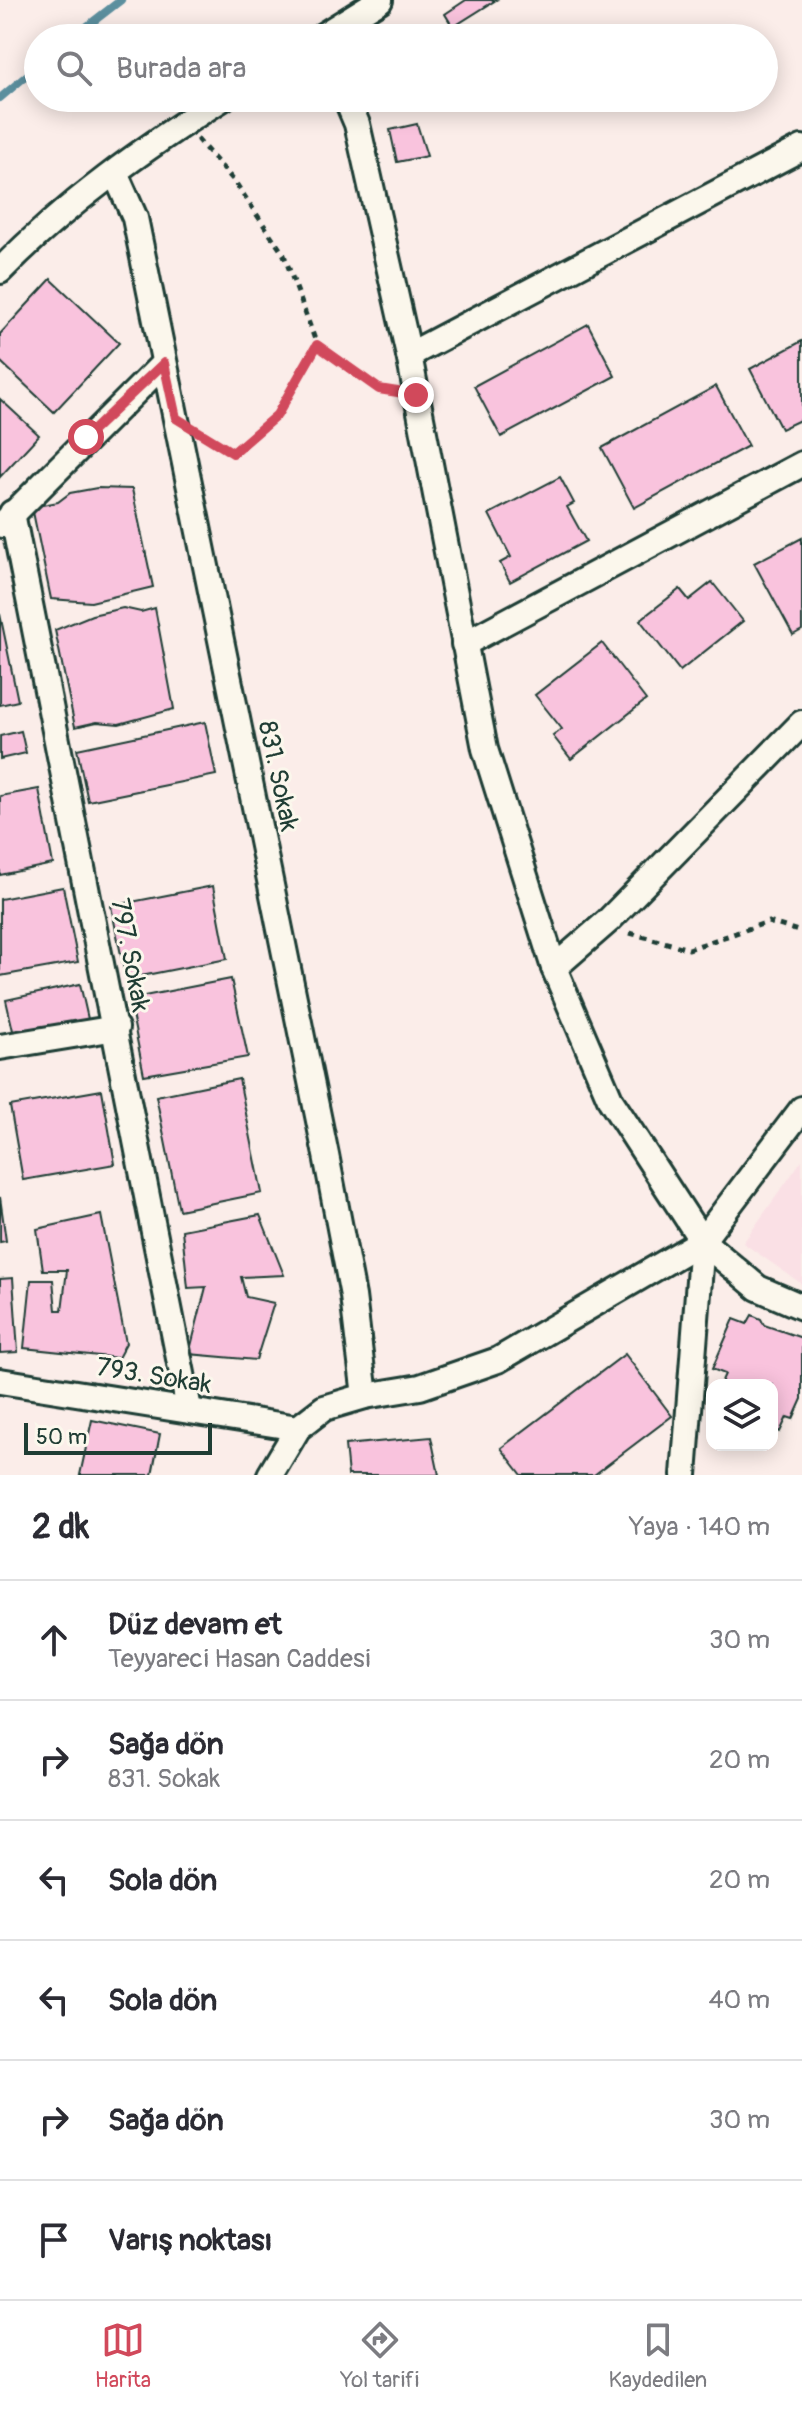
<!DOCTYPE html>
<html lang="tr">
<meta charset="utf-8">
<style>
:root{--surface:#fff;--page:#f2f2f3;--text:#2b2b33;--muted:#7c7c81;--line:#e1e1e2;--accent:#d1495b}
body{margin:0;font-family:Pangolin,sans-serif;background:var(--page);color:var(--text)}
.controls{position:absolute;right:24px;bottom:24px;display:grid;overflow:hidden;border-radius:16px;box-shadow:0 4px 20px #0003}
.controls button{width:72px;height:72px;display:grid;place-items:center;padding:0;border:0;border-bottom:2px solid var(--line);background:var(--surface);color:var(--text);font:40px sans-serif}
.scale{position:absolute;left:24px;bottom:20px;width:188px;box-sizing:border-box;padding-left:8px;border:4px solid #1f3d34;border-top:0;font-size:22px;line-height:28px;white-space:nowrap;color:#1f3d34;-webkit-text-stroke:6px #fbf7ec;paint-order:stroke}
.stop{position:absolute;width:24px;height:24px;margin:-18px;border:6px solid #d1495b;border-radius:50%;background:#fff}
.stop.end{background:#d1495b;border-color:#fff;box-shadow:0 2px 8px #0008}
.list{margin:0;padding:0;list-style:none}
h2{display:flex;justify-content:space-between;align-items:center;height:104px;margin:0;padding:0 32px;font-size:34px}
h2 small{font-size:26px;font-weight:400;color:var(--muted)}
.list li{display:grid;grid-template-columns:52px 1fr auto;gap:24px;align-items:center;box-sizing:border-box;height:120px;padding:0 32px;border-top:2px solid var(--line)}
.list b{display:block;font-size:30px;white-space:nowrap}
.list p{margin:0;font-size:26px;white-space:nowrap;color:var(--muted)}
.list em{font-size:26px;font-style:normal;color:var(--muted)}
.icon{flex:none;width:44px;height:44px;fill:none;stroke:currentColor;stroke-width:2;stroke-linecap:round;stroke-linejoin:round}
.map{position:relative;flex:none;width:802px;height:1475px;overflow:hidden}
.search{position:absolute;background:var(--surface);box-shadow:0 4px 20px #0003;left:24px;right:24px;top:24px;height:88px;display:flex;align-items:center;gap:20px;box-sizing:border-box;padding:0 28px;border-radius:44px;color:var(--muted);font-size:30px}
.sheet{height:824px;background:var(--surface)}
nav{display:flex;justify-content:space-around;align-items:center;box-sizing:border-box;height:112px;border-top:2px solid var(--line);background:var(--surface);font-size:22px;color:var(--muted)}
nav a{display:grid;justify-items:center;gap:4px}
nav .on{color:var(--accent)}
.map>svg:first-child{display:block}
</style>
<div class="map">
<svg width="802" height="1475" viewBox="0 0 802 1475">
<rect width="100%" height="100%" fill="#fbede9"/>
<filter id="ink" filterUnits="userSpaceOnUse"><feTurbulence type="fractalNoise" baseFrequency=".0125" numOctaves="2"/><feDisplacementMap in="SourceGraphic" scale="16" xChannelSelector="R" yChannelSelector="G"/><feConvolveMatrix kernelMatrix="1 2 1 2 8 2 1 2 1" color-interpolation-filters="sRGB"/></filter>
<g filter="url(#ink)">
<path fill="#fae0e5" d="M802,1160v124l-59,-41z"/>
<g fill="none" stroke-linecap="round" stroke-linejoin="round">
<g stroke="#5c8f9e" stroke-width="8">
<path d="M72,38l49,-38"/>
<path d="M0,98l38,-32"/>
</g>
</g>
<g fill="#f9c3dd" stroke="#1f3d34" stroke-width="2">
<path d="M466,0h30l-43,27 -8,-13z"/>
<path d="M417,124l10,32 -30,6 -7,-32z"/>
<path d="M51,279l68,64 -65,69 -54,-51v-27z"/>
<path d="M588,324l27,52 -114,61 -27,-51z"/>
<path d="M802,341v78l-21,10 -31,-60z"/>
<path d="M716,386l32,60 -114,62 -32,-60z"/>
<path d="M0,399l39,36 -39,42z"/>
<path d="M560,477l14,26 -7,4 19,34 -76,41 -10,-19 11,-6 -22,-43z"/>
<path d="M97,488l35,1 21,98 -62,15 -40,-3 -19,-92 26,-5 12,-9z"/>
<path d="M802,538v92l-9,5 -39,-72z"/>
<path d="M712,582l31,39 -63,50 -40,-51 40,-31 9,11z"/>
<path d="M123,608l18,4 14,-4 19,101 -55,15 -22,-2 -22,5 -20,-97 37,-15z"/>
<path d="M0,614l18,87 -18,4z"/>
<path d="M602,643l44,57 -75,59 -18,-23 9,-7 -27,-34z"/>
<path d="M205,722l11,53 -128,26 -11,-52z"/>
<path d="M21,731l5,22 -26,6v-23z"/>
<path d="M39,789l14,75 -53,11v-79z"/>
<path d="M213,886l14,73 -101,20 -15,-73z"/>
<path d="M63,887l15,75 -78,14v-77z"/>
<path d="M231,979l17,78 -104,18 -15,-76z"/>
<path d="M80,984l8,35 -74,16 -8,-35z"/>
<path d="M239,1079l23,114 -83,17 -23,-114z"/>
<path d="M102,1090l13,74 -92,16 -13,-74z"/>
<path d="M0,1197l6,44 -6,1z"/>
<path d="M101,1215l25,128 -8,15 -94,-10 7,-68h22l3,30h6l5,-40h-24l-6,-41z"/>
<path d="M260,1215l24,60 -43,2 5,20 28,6 -18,57 -67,-6 17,-67 -18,1 -6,-58z"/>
<path d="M13,1278l5,74 -18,1v-74z"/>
<path d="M752,1315l9,4 3,6 38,13v61l-9,20 -6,-2 -7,15 -8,-4v-43h-52l5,-11 -13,-5 22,-50 13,5z"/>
<path d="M625,1354l47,62 -78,59h-72l-21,-27z"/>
<path d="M92,1420l68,14 -8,41h-72z"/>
<path d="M431,1437l8,38h-91l-3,-30z"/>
</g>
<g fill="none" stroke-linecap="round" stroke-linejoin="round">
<g stroke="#1f3d34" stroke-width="30">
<g id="street">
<path d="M319,38l61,-38"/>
<path d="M346,98l11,26 52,231 76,394 69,219 57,133 91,140 56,47 44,19"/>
<path d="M115,173l20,45 191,937 27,141 12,100"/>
<path d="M0,271c65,-67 144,-123 223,-173"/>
<path d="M409,355l393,-207"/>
<path d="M12,513l177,896"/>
<path d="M2,525l162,-162"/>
<path d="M464,644l338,-180"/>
<path d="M554,968l54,-47 194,-198"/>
<path d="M0,1047l116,-19"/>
<path d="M0,1381l298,47"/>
<path d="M270,1475l28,-47 26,-20 41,-12 55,-9 78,-27 204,-119 100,-132"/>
<path d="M684,1475l18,-234"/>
</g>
</g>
<g stroke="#1f3d34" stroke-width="5" stroke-dasharray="6 6" stroke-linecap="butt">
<path d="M197,139l38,43 49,73 33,90 -40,70 -44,38 -29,-17"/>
<path d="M317,345l62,44 15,2"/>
<path d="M630,933l59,16 79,-27 34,10"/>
</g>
<use href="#street" stroke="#fbf7ec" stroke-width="24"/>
</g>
</g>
<g fill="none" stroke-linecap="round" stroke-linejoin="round" filter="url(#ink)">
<path stroke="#d1495b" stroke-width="10" d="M86,437l78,-74 12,55 57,35 44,-38 40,-70 62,44 37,6"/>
</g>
<g text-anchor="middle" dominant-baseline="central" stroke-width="6" stroke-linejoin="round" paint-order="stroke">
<g font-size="26" fill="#1f3d34" stroke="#fbf7ec">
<text transform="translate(278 776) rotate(78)">831. Sokak</text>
<text transform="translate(130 955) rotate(79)">797. Sokak</text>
<text transform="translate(154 1376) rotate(9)">793. Sokak</text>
</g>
</g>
</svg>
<div class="controls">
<button><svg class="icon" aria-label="layers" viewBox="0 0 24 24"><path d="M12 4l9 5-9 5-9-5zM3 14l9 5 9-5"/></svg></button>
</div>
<div class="scale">50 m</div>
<div class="stop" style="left:86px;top:437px"></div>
<div class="stop end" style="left:416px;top:395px"></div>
<div class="search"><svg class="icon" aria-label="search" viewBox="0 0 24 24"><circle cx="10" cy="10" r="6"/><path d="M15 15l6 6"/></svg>Burada ara</div>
</div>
<section class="sheet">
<h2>2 dk<small>Yaya · 140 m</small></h2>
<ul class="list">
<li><svg class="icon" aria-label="ahead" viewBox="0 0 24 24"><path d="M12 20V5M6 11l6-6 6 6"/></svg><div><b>Düz devam et</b><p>Teyyareci Hasan Caddesi</p></div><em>30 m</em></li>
<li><svg class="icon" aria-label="right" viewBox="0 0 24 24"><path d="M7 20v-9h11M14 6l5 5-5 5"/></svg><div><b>Sağa dön</b><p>831. Sokak</p></div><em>20 m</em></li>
<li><svg class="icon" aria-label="left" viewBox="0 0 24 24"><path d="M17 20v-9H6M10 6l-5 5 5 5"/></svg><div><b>Sola dön</b></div><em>20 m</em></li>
<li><svg class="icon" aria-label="left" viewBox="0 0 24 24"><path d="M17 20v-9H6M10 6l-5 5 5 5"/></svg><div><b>Sola dön</b></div><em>40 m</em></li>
<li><svg class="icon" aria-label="right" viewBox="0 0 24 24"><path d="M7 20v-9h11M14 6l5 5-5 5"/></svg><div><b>Sağa dön</b></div><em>30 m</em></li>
<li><svg class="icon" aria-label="arrive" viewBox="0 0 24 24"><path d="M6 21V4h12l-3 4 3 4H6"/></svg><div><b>Varış noktası</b></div></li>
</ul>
</section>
<nav>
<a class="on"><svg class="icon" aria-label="map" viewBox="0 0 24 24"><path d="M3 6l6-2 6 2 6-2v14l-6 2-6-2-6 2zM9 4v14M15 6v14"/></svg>Harita</a>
<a><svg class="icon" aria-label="directions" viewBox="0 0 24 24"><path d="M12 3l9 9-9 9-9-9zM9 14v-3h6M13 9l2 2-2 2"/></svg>Yol tarifi</a>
<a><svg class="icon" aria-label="saved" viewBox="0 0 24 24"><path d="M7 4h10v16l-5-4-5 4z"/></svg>Kaydedilen</a>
</nav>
